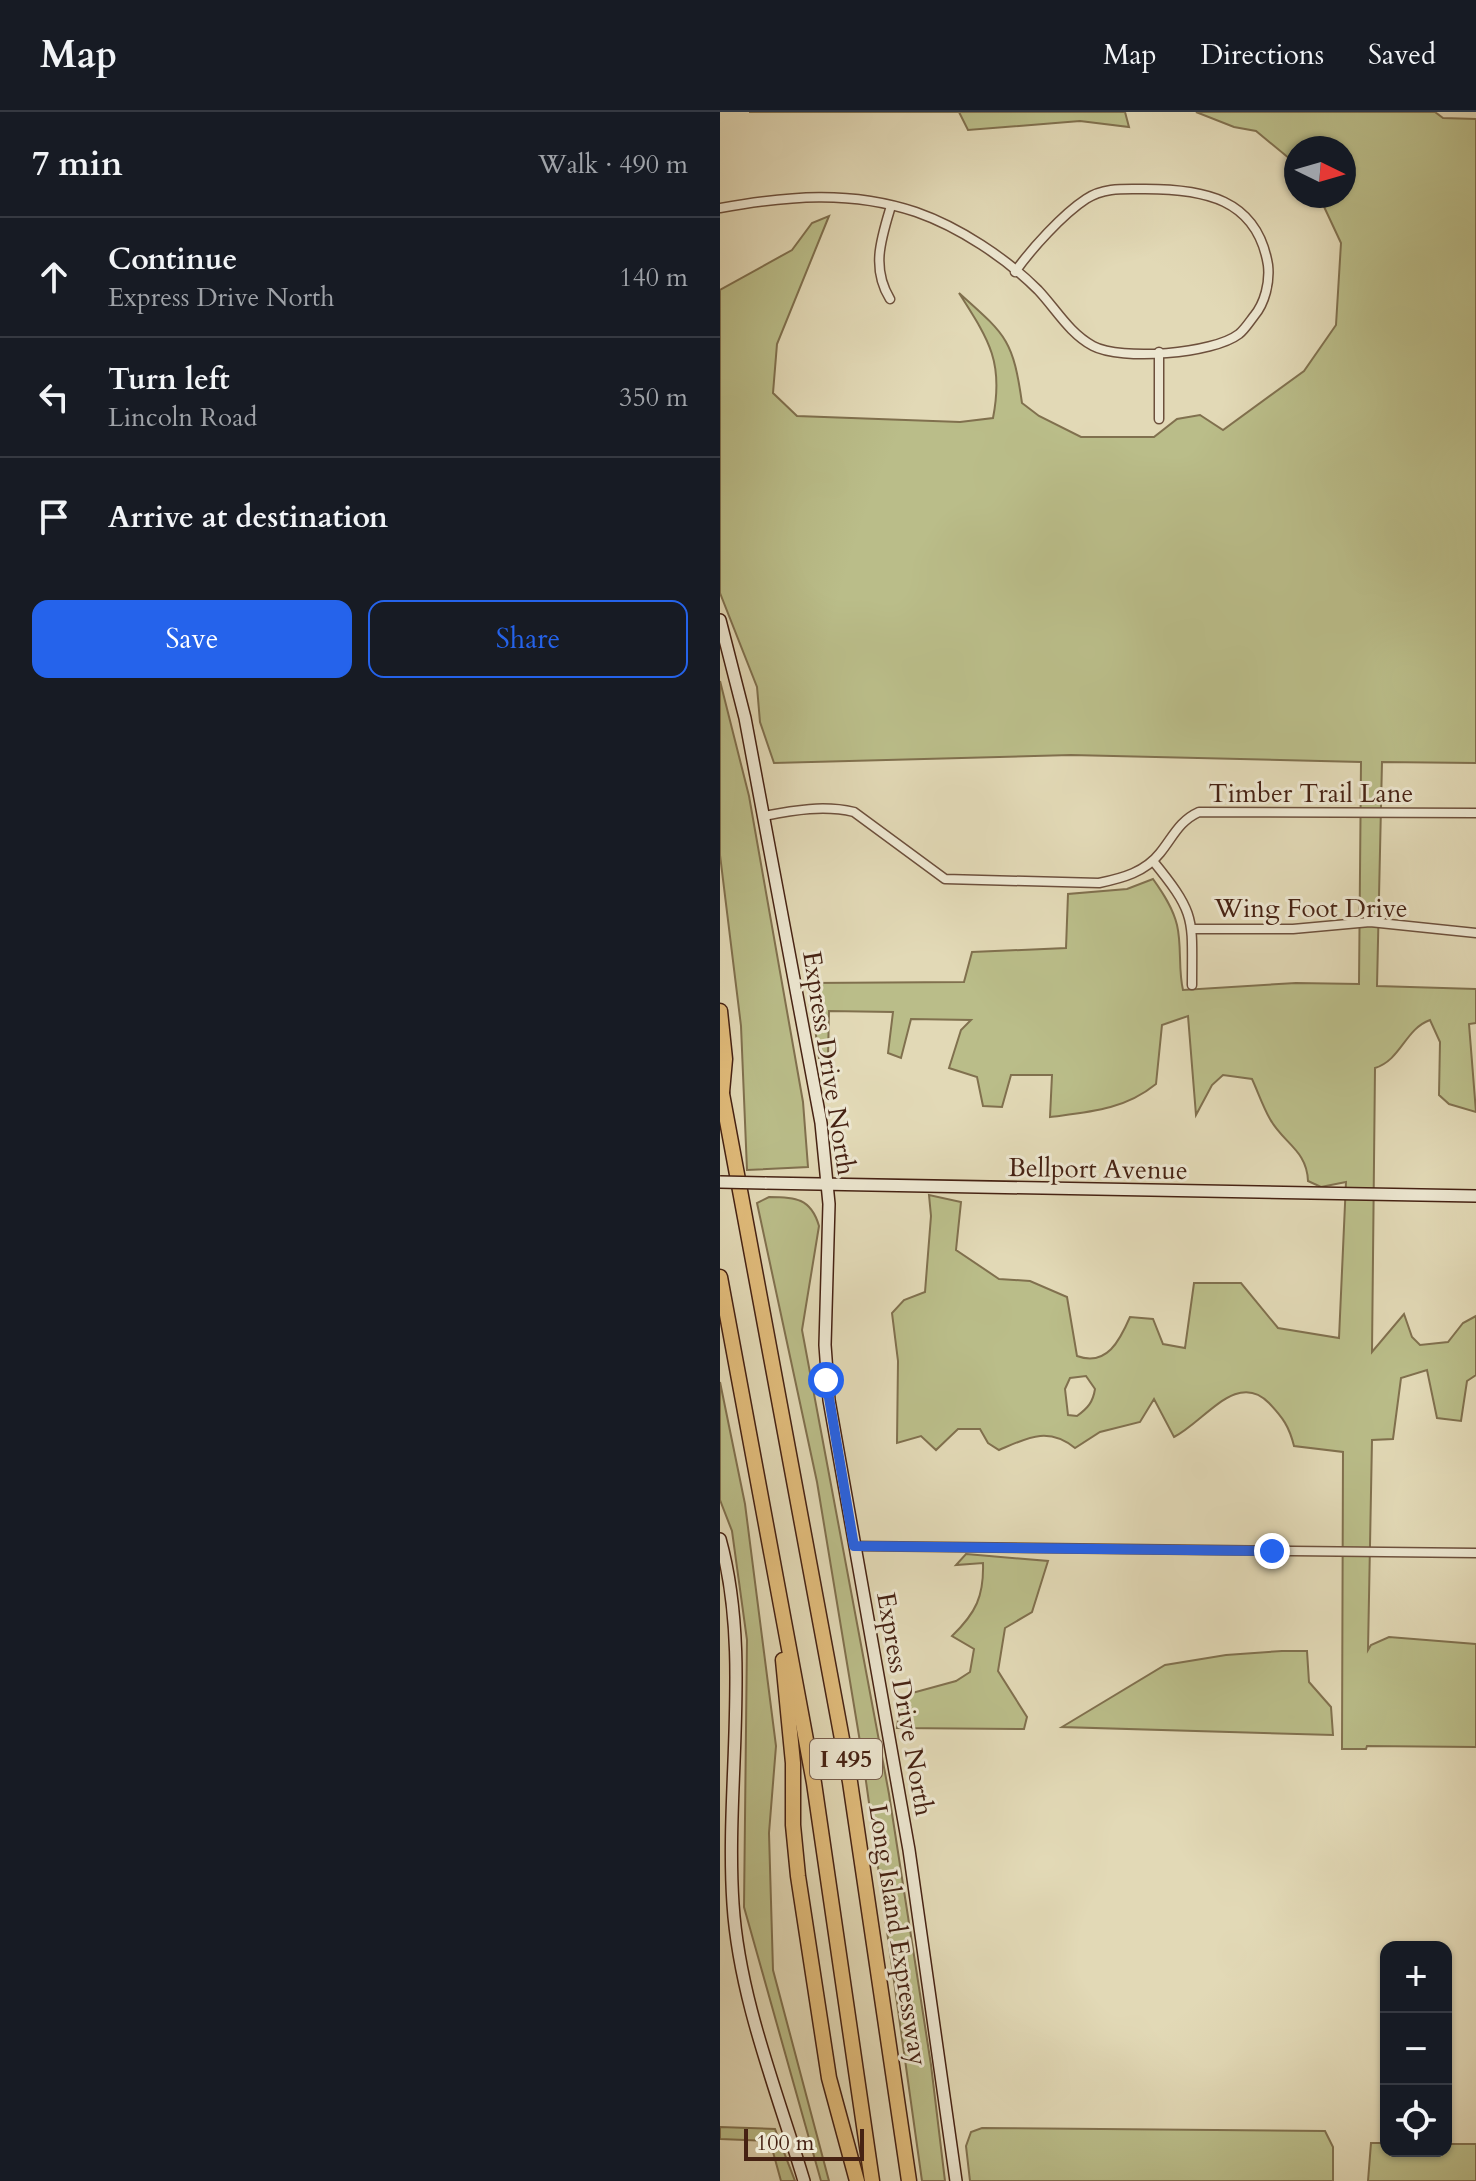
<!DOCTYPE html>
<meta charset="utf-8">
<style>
:root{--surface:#171b24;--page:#242831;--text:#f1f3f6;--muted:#9ea1a6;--line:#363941;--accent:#2563eb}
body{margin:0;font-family:Cardo,serif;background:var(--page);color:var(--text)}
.controls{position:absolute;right:24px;bottom:24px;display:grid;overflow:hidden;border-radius:16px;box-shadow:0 2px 6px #0004}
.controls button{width:72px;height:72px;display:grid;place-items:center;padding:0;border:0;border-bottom:2px solid var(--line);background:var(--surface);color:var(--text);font:40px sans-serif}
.compass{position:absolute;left:564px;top:24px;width:72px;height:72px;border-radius:50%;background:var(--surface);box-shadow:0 2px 6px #0004;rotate:95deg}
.scale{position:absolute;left:24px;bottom:20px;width:120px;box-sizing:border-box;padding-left:8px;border:4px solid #462213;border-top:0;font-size:22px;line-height:28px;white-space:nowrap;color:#462213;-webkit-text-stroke:6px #ece6d0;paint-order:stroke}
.stop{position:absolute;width:24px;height:24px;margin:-18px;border:6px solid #2563eb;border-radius:50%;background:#fff}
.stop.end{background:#2563eb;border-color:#fff;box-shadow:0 2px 8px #0008}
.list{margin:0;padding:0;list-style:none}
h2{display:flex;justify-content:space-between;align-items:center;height:104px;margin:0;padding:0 32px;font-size:34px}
h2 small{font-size:26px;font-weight:400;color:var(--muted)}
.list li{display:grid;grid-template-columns:52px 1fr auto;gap:24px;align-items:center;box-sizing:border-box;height:120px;padding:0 32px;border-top:2px solid var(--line)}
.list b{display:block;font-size:30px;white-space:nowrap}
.list p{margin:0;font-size:26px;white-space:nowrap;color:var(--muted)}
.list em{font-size:26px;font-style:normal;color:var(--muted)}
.actions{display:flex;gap:16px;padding:24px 32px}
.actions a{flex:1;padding:18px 0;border:2px solid var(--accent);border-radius:16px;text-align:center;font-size:28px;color:var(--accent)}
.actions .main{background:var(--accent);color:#fff}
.icon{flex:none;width:44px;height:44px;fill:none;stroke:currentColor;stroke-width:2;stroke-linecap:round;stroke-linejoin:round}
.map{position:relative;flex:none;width:756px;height:2069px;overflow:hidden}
header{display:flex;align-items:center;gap:48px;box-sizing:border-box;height:112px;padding:0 40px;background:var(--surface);border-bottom:2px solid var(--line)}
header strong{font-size:38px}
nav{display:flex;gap:44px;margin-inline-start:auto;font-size:28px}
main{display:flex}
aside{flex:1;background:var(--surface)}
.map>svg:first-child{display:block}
</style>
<header>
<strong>Map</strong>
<nav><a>Map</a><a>Directions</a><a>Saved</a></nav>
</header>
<main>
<aside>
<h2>7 min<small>Walk · 490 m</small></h2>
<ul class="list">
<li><svg class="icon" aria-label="ahead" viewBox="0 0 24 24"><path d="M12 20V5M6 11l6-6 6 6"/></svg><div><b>Continue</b><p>Express Drive North</p></div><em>140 m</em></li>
<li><svg class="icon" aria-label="left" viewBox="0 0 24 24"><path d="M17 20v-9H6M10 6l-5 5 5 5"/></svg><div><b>Turn left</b><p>Lincoln Road</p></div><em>350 m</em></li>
<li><svg class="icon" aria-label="arrive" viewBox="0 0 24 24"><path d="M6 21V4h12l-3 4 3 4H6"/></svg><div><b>Arrive at destination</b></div></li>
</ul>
<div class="actions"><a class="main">Save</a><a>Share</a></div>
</aside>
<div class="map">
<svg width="756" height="2069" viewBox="0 0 756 2069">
<rect width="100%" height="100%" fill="#e2d9b6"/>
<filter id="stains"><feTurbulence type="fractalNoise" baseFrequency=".0025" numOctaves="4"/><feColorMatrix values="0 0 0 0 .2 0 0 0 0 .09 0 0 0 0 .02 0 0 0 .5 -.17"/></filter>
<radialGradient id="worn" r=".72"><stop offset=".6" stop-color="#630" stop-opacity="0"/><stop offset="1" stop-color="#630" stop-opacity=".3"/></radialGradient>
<g fill="#babd89" stroke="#80704e" stroke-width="2" fill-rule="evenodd">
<path d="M29,0h376l4,15 -49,-6 -112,9 -9,-18z"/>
<path d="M476,0h239l8,6 33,1v644l-94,-1 -5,224 99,3v34l-7,1 7,88 -27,-8 -10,-9 1,-53 -10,-22c-25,9 -29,40 -55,48l-3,284 32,-38 8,23 8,8 28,-3 15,-19 13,-7v59l-9,6 -6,40 -24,-3 -10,-48 -26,8 -8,61 -21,1 -4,210 3,-5 18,-8 87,7v103l-109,-1 -1,3h-24l1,-297 -49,-6c-5,-20 -11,-28 -25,-43 -32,-33 -64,18 -95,34l-20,-38 -14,23 -40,10 -25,16c-27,-22 -48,-10 -76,2l-11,-7 -8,-14h-22l-22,21 -15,-14 -24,7 1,-82 -6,-48 12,-13 21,-8 6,-76 -2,-21 32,7 -5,48 43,29 31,2 37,16 10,59c30,11 43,-16 53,-39l23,2 10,25 22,4 9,-65h47l37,45 61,10 7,-156 -25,5 -13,-6c-1,-31 -25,-38 -38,-62 -7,-12 -12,-27 -18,-40l-29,-4 -11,10 -16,30 -8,-99 -26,9 -6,59c-32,26 -67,28 -106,33l2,-42h-41l-9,32 -19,-1 -6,-29 -28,-9 12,-38 10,-10 -60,-1 -10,39 -13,-5 5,-41 -64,-1 -1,45 -9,2 -10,-75 155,-1 8,-30 94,-4 2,-54 59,-5 26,-10c10,14 20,29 24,46 5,21 1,44 6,65l113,-7 63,1 2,-222 -290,-7 -297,8 -14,-41 -3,-35 -37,-94v-303l72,-40 20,-27 17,-7 -52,128 -4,49 24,23 163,6 33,-4c11,-56 -4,-78 -34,-125 47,42 54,46 63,110l17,13 42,21h73l23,-18 23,-4 23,15 81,-59 32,-46 5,-82 -22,-47h25v-48h-48v16l-40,-33 -22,-4zM366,1264l9,13c-2,13 -7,19 -18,27l-9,-1 -3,-26 5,-11z"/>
<path d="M0,569l29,115 54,306 5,65 -61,3 -6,-144 -21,-171z"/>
<path d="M49,1085c26,0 42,1 50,29l-17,104 87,464 42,271 14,116h-23l-59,-421 -46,-278 -60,-279z"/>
<path d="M0,1270l25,122 31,242 -7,87 4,137 56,211h-8l-77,-274 3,-267 -15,-109 -12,-31z"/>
<path d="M246,1442l82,7 -16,51 -27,16 -7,43 29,46 -3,12 -127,-1 4,-32 55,-15 14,-9 4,-23 -22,-13c24,-23 32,-40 31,-73l-27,2z"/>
<path d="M562,1539h25l2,31 22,25 2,28 -271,-8 103,-62 61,-10z"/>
<path d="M0,2015l55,2 20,52h-14l-11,-40 -50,-2z"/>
<path d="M262,2016l343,3 8,16v34h-363l-4,-35 5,-14z"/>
<path d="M651,2031h15v8h60v-7h30v37h-108z"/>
</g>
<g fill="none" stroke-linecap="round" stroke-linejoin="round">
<g stroke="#6d503c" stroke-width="11">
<g id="minor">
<path d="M0,96c68,-12 130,-18 196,4 43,15 90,46 122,78 18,19 31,43 55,56 28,15 120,8 146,-12 6,-5 11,-13 15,-18 11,-13 16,-34 14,-51 -11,-67 -65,-76 -123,-76 -20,0 -41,-2 -59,10 -23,15 -55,50 -71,73"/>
<path d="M170,187c-19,-31 -9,-60 1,-93"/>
<path d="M439,240v67"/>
<path d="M44,704c31,-6 60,-11 90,-4l91,67 154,4c24,-5 46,-11 61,-30 13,-16 19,-32 39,-41l277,1"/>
<path d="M433,749c44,54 39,57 39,124"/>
<path d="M473,817h100l77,-7 106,11"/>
<path d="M134,1434l622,7"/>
</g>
</g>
<g stroke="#462213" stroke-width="14">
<g id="secondary">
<path d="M0,508l25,98 76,405 8,81 -4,141 4,55 80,450 47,331"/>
<path d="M45,1071l711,13"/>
<path d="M0,1427c32,115 5,246 13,365 6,94 44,187 71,277"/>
</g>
</g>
<g stroke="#462213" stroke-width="17">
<g id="motorway">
<path d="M0,899l5,48 -3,33"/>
<path d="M0,971l130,699 59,399"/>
<path d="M0,1165l94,506 58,398"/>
<path d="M63,1548l10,103v62l5,51 31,202 28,103"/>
</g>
</g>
<use href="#minor" stroke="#ece6d0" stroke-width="8"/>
<use href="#secondary" stroke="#ece6d0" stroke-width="11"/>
<use href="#motorway" stroke="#e1bc7b" stroke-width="14"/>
<g stroke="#462213" stroke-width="14" stroke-linecap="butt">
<path id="secondary-bridge" d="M0,1070l45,1"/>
</g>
<use href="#secondary-bridge" stroke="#ece6d0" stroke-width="11"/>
</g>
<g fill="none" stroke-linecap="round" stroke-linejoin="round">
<path stroke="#2563eb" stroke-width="10" d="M106,1268l28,166 418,5"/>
</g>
<g text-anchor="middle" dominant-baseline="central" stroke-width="6" stroke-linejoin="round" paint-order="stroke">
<rect fill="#ece6d0" stroke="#785d4c" stroke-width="2" x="90" y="1627" width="72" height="40" rx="6"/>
<g font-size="24" font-weight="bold" fill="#462213">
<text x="126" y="1647">I 495</text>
</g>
<g font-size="26" fill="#462213" stroke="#ece6d0">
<text x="591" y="681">Timber Trail Lane</text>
<text x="591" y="796">Wing Foot Drive</text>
<text transform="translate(109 951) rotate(81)">Express Drive North</text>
<text transform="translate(378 1057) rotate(1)">Bellport Avenue</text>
<text transform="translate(185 1592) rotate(80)">Express Drive North</text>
<text transform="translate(178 1823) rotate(81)">Long Island Expressway</text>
</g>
</g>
<rect width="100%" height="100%" filter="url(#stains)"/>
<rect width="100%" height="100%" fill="url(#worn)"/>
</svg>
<div class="controls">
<button>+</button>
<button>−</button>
<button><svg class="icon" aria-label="locate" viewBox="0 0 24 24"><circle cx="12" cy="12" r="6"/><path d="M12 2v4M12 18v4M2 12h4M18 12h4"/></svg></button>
</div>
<svg class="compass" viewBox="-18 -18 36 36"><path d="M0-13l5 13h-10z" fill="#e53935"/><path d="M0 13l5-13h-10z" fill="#9ea1a6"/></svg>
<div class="scale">100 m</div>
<div class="stop" style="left:106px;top:1268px"></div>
<div class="stop end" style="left:552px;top:1439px"></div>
</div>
</main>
